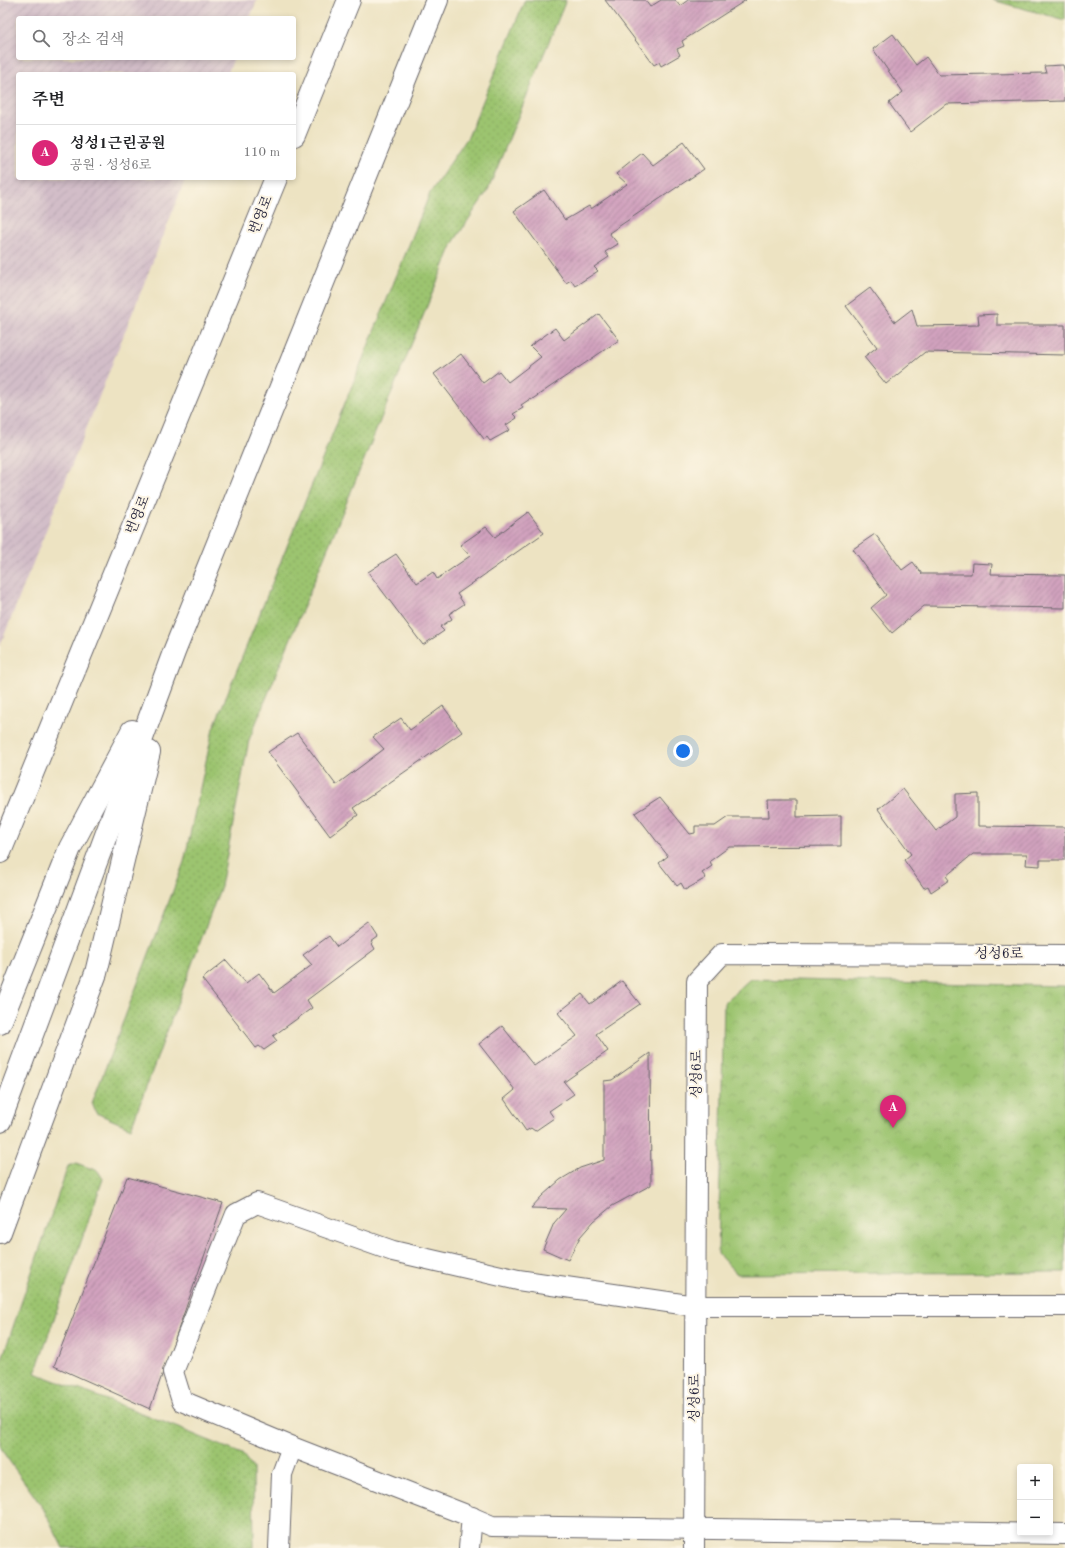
<!DOCTYPE html>
<html lang="ko">
<meta charset="utf-8">
<style>
:root{--surface:#fff;--page:#f6f6f6;--text:#202124;--muted:#757577;--line:#e0e0e0;--accent:#db2777}
body{margin:0;font-family:"Old Standard TT","Noto Serif KR",serif;background:var(--page);color:var(--text)}
.controls{position:absolute;right:12px;bottom:12px;display:grid;overflow:hidden;border-radius:4px;box-shadow:0 2px 6px #0003}
.controls button{width:36px;height:36px;display:grid;place-items:center;padding:0;border:0;border-bottom:1px solid var(--line);background:var(--surface);color:var(--text);font:20px sans-serif}
.you{position:absolute;left:683px;top:751px;width:14px;height:14px;margin:-10px;border:3px solid #fff;border-radius:50%;background:#1a73e8;box-shadow:0 0 0 6px #1a73e833}
.badge{display:grid;place-items:center;width:26px;height:26px;border-radius:50%;background:var(--accent);color:#fff;font-size:13px;font-weight:700}
.pin{position:absolute;translate:-50% -33px;filter:drop-shadow(0 1px 2px #0008)}
.pin::after{content:'';position:absolute;top:21px;width:14px;height:12px;background:inherit;clip-path:polygon(0 0,100% 0,50% 100%)}
.list{margin:0;padding:0;list-style:none}
h2{display:flex;justify-content:space-between;align-items:center;height:52px;margin:0;padding:0 16px;font-size:17px}
h2 small{font-size:13px;font-weight:400;color:var(--muted)}
.list li{display:grid;grid-template-columns:26px 1fr auto;gap:12px;align-items:center;box-sizing:border-box;height:56px;padding:0 16px;border-top:1px solid var(--line)}
.list b{display:block;font-size:15px;white-space:nowrap}
.list p{margin:0;font-size:13px;white-space:nowrap;color:var(--muted)}
.list em{font-size:13px;font-style:normal;color:var(--muted)}
.icon{flex:none;width:22px;height:22px;fill:none;stroke:currentColor;stroke-width:2;stroke-linecap:round;stroke-linejoin:round}
.map{position:relative;flex:none;width:1065px;height:1548px;overflow:hidden}
.search{position:absolute;background:var(--surface);box-shadow:0 2px 6px #0003;left:16px;top:16px;width:280px;height:44px;display:flex;align-items:center;gap:10px;box-sizing:border-box;padding:0 14px;border-radius:4px;color:var(--muted);font-size:15px}
.panel{position:absolute;background:var(--surface);box-shadow:0 2px 6px #0003;left:16px;top:72px;width:280px;height:108px;border-radius:4px}
.map>svg:first-child{display:block}
</style>
<div class="map">
<svg width="1065" height="1548" viewBox="0 0 1065 1548">
<defs>
<pattern id="industrial-furrows" width="10" height="10" patternUnits="userSpaceOnUse"><rect width="10" height="10" fill="#d2bdc8"/><path d="M-1 1l2-2M0 10L10 0M9 11l2-2" fill="none" stroke="#b4a2ad"/></pattern>
<pattern id="grass-dots" width="8" height="8" patternUnits="userSpaceOnUse"><rect width="8" height="8" fill="#9cc46f"/><path d="M2 2h.1M6 6h.1" fill="none" stroke="#86a861" stroke-width="1.8" stroke-linecap="round"/></pattern>
<pattern id="park-crowns" width="20" height="18" patternUnits="userSpaceOnUse"><rect width="20" height="18" fill="#9cc46f"/><path d="M2 6a3 3 0 1 1 6 0M12 15a3 3 0 1 1 6 0" fill="none" stroke="#86a861"/></pattern>
<pattern id="building-hatch" width="6" height="6" patternUnits="userSpaceOnUse"><rect width="6" height="6" fill="#d1a2be"/><path d="M-1 1l2-2M0 6l6-6M5 7l2-2" fill="none" stroke="#a9849c"/></pattern>
</defs>
<rect width="100%" height="100%" fill="#fcf5e5"/>
<filter id="ink" filterUnits="userSpaceOnUse"><feTurbulence type="fractalNoise" baseFrequency=".025" numOctaves="2"/><feDisplacementMap in="SourceGraphic" scale="8" xChannelSelector="R" yChannelSelector="G"/><feConvolveMatrix kernelMatrix="1 2 1 2 8 2 1 2 1" color-interpolation-filters="sRGB"/></filter>
<filter id="wash" filterUnits="userSpaceOnUse"><feTurbulence type="fractalNoise" baseFrequency=".012" numOctaves="4" result="noise"/><feDisplacementMap in="SourceGraphic" scale="16" xChannelSelector="R" yChannelSelector="G"/><feGaussianBlur stdDeviation="0.9" result="paint"/><feColorMatrix in="noise" values="0 0 0 0 0 0 0 0 0 0 0 0 0 0 0 0 0 1.4 0 .05"/><feComposite in="paint" operator="in"/></filter>
<g filter="url(#wash)">
<rect width="100%" height="100%" fill="#ede3c2"/>
<path fill="url(#industrial-furrows)" d="M0,0h257l-7,18h-232v40h216l-7,16h-209v104h168l-186,468z"/>
<g fill="url(#grass-dots)" stroke="#5f7355">
<path d="M525,0h41l-78,190 -35,53 -204,497 -28,146 -90,242 -35,-15 -4,-10 92,-241 29,-133 217,-536 38,-56z"/>
<path d="M992,0h73v20z"/>
<path d="M76,1163l22,8 5,8 -68,194 99,37 108,44 11,14 1,80h-191l-20,-40 -43,-60v-83l68,-199z"/>
</g>
<path fill="url(#park-crowns)" stroke="#5f7355" d="M750,979l315,7v286l-328,2 -19,-20 6,-251z"/>
<g id="blocks">
<g fill="url(#building-hatch)">
<path d="M605,0h40l5,7 11,-7h14l5,6 8,-6h58l-64,41 2,5 -7,3 3,6 -19,11 -2,-4 -5,3z"/>
<path d="M893,34l23,31 10,-8 13,18 107,-2 -2,-7 19,-1 2,8v28l-119,3 -36,28 -21,-29 14,-11 -30,-43z"/>
<path d="M684,142l20,27 -95,64 9,11 -13,8 4,5 -15,10 4,4 -23,15 -4,-6 -5,3 -52,-72 30,-21 21,30 24,-14 2,3 36,-25 -11,-10 26,-21 11,12z"/>
<path d="M870,288l25,34 17,-13 5,17 62,-1 -1,-10 19,-1v11h68v30l-140,-3 -39,32 -22,-27 13,-10 -31,-41z"/>
<path d="M599,314l20,26 -88,60 -1,-1 -9,6 2,3 -10,6 4,4 -11,7 4,5 -20,11 -3,-4 -3,2 -50,-65 27,-20 22,29 16,-12 9,11 33,-25 -11,-11 25,-18 9,12z"/>
<path d="M528,512l16,21 -87,61 7,10 -15,10 3,5 -12,8 4,4 -21,14 -55,-73 28,-18 21,29 16,-11 4,7 33,-23 -10,-11 26,-18 9,10z"/>
<path d="M875,534l27,36 11,-8 9,12h49l1,-11 20,1 -1,10 74,1v33l-141,-2 -32,27 -21,-25 15,-13 -33,-46z"/>
<path d="M443,706l19,26 -109,76 5,7 -28,21 -62,-84 29,-19 39,52 48,-36 -11,-12 28,-19 9,12z"/>
<path d="M903,789l33,42 19,-14v-23l23,-1v33l87,1v33h-25v6l-14,-1 1,-11h-54l-27,22 3,4 -18,12 -3,-6 -4,2 -20,-28 7,-6 -33,-45z"/>
<path d="M660,797l30,37 5,-1v-7h20l13,-9h41l-1,-17h29v17l44,-1v30l-112,1 -19,14 2,5 -10,7 4,5 -21,12 -4,-7 -4,3 -18,-23 9,-7 -33,-43z"/>
<path d="M369,923l9,14 -7,5 4,7 -68,51 5,8 -39,28 4,5 -13,9 -5,-4 -3,2 -54,-69 24,-19 20,23 13,-10 15,20 38,-28 -9,-10 26,-19 8,11z"/>
<path d="M622,981l18,23 -44,30 12,17 -44,31 10,12 -25,17 5,7 -19,13 -4,-3 -5,3 -22,-32 11,-9 -36,-46 23,-18 32,40 43,-30 -19,-23 24,-19 8,10z"/>
<path d="M650,1053l1,132 -39,21 -18,15 -14,16 -12,23 -25,-11 11,-26 12,-14 -35,-1 11,-12 18,-16 20,-12 24,-8v-79l8,-1z"/>
<path d="M127,1177l96,26 -73,206 -96,-43z"/>
</g>
</g>
</g>
<g filter="url(#ink)">
<use href="#blocks" fill-opacity="0" stroke="#69666a" stroke-width="1"/>
<g fill="none" stroke-linecap="round" stroke-linejoin="round">
<g stroke="#69666a" stroke-width="22">
<g id="minor">
<path d="M1065,1306h-370l-177,-26 -125,-29 -136,-48 -21,11 -63,158 9,29 110,46 172,67 28,12 573,8"/>
<path d="M279,1548l3,-74 10,-27"/>
<path d="M469,1548l3,-31"/>
<path d="M694,1548l3,-567 25,-27 343,1"/>
</g>
</g>
<g stroke="#69666a" stroke-width="24">
<g id="secondary">
<path d="M294,135l55,-135"/>
<path d="M0,852l276,-674"/>
<path d="M0,1023l70,-175 62,-117"/>
<path d="M0,1121l174,-469 263,-652"/>
<path d="M0,1232l96,-259 53,-221"/>
</g>
</g>
<use href="#minor" stroke="#fff" stroke-width="20"/>
<use href="#secondary" stroke="#fff" stroke-width="22"/>
</g>
</g>
<g text-anchor="middle" dominant-baseline="central" stroke-width="4" stroke-linejoin="round" paint-order="stroke">
<g font-size="14" fill="#22223b" stroke="#fcf5e5">
<text transform="translate(261 215) rotate(-68)">번영로</text>
<text transform="translate(138 515) rotate(-68)">번영로</text>
<text x="999" y="954">성성6로</text>
<text transform="translate(697 1074) rotate(-90)">성성6로</text>
<text transform="translate(695 1398) rotate(-90)">성성6로</text>
</g>
</g>
</svg>
<div class="controls">
<button>+</button>
<button>−</button>
</div>
<div class="you"></div>
<div class="pin badge" style="left:893px;top:1128px">A</div>
<div class="search"><svg class="icon" aria-label="search" viewBox="0 0 24 24"><circle cx="10" cy="10" r="6"/><path d="M15 15l6 6"/></svg>장소 검색</div>
<section class="panel">
<h2>주변<small></small></h2>
<ul class="list">
<li><span class="badge">A</span><div><b>성성1근린공원</b><p>공원 · 성성6로</p></div><em>110 m</em></li>
</ul>
</section>
</div>
